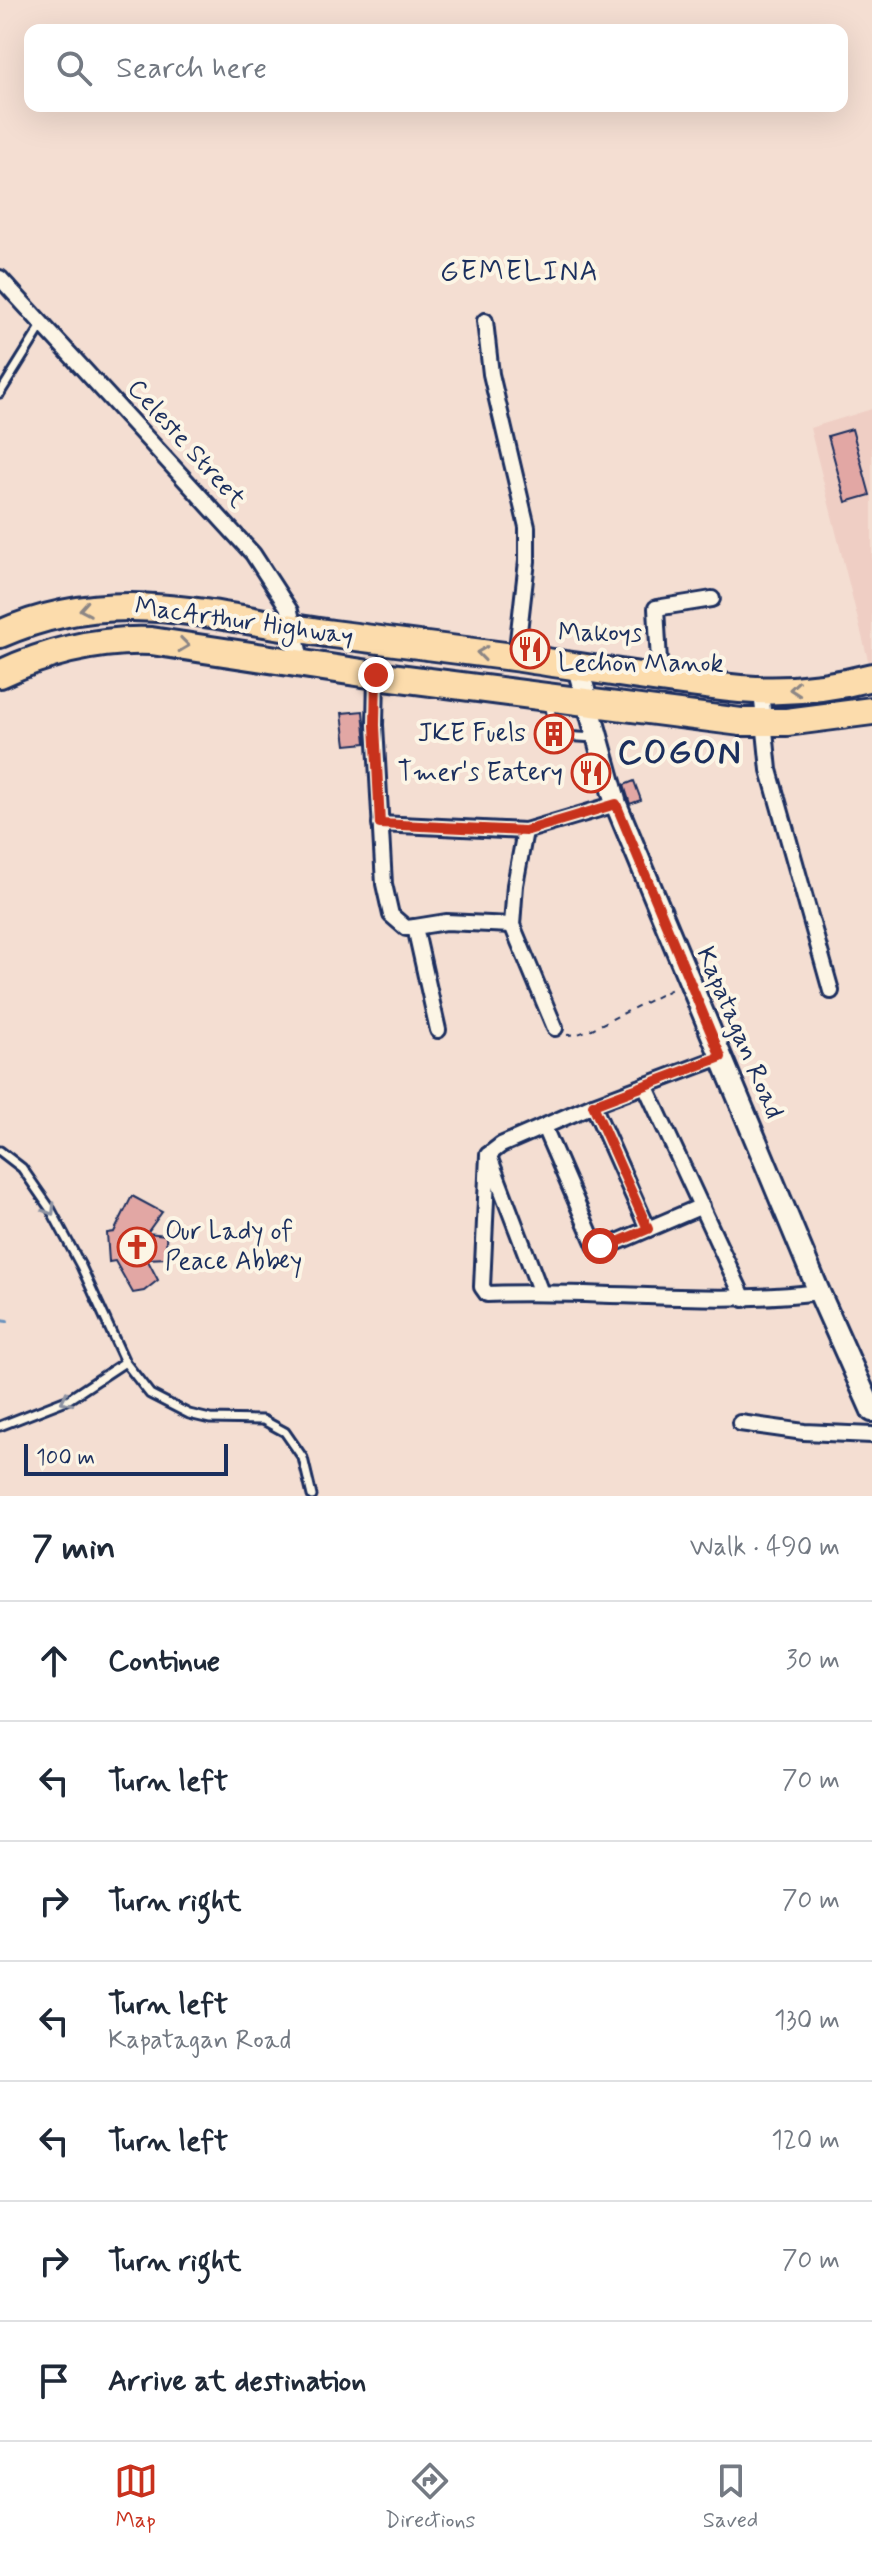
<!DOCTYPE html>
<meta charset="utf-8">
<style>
:root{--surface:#fff;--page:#f6f6f7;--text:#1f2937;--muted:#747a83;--line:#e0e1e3;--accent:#c8321e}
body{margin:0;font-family:Mynerve,sans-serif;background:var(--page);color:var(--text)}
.scale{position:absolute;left:24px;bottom:20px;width:204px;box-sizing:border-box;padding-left:8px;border:4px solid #1b2f5e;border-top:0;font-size:22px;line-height:28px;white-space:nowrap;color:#1b2f5e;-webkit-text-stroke:6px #fcf5e5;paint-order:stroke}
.stop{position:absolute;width:24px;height:24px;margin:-18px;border:6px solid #c8321e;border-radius:50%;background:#fff}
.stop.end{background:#c8321e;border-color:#fff;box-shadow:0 2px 8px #0008}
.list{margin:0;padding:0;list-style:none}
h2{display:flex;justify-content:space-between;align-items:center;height:104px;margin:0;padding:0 32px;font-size:34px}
h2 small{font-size:26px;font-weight:400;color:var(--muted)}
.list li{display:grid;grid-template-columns:52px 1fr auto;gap:24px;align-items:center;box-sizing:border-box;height:120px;padding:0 32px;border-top:2px solid var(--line)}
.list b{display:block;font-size:30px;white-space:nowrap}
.list p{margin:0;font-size:26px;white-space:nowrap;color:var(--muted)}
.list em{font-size:26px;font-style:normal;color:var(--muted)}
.icon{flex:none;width:44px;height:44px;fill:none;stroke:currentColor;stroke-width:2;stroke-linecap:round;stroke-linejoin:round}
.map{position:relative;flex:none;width:872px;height:1496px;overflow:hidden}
.search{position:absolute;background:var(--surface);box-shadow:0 8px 32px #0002;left:24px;right:24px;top:24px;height:88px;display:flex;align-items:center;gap:20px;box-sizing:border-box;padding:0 28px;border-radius:16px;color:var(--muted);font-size:30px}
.sheet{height:944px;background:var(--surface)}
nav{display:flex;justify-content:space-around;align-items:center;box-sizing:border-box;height:112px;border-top:2px solid var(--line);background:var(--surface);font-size:22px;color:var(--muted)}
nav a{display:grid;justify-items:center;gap:4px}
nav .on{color:var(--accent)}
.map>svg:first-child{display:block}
</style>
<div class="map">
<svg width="872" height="1496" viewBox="0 0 872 1496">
<rect width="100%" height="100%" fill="#f4ded2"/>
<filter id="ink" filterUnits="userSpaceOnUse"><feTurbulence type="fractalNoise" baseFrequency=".0125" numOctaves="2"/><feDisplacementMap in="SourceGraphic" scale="16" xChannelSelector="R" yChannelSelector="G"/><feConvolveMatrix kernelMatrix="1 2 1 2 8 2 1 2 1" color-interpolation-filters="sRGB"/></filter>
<g filter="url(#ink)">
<path fill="#efcec4" d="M872,409v254l-3,1 -59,-236z"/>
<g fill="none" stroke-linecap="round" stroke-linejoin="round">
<path stroke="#6a93be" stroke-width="4" d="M0,1320l7,1"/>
</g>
<g fill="#e2a7a4" stroke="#1b2f5e" stroke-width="2">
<path d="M852,429l18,66 -24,7 -18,-66z"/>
<path d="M363,711l3,32 -20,2 -4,-32z"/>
<path d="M634,781l7,19 -11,4 -6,-19z"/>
<path d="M132,1196l30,16 -15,21 19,2 1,23 -20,1 11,21 -14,11 -11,2 -18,-32 -6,1 -2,-29 7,-1z"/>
</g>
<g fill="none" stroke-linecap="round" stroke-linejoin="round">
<g stroke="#1b2f5e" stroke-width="13">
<g id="lane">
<path d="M0,393l43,-69"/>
<path d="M549,702l5,28"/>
<path d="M564,736l30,2"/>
<path d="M0,1151l22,17 29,42 30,56 44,96 25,32 39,20 21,5 53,1 22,12 18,26 9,38"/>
<path d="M0,1426l69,-27 56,-37"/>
</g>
</g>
<g stroke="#1b2f5e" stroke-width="20">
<g id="street">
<path d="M0,278l253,276 37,57 12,53"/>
<path d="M485,321l6,53 36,153v34l-11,97"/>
<path d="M376,675l-1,50 9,159 7,31 15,13 9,-1"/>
<path d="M660,680l-4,-72 56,-9"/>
<path d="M761,691l8,79 62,221"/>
<path d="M380,824l145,7 91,-27"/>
<path d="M525,831l-10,54 -3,40 43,103"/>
<path d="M438,1030l-23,-103 31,-5 66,3"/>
<path d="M645,1085l99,214"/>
<path d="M593,1105l55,124"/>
<path d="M544,1127l51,118 11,2 96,-41"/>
<path d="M488,1155l-6,132 5,7c111,-5 222,12 332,-2"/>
<path d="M488,1155l13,-10 92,-40 128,-48"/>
<path d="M490,1159l51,134"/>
<path d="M740,1423l64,9 68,3"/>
</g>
</g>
<g stroke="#1b2f5e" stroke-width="26">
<path id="secondary" d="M578,668l38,136 203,488 53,119"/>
</g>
<g stroke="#1b2f5e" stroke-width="32">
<g id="highway">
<path d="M0,634c116,-52 214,-16 333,0 60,8 120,15 180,23 76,11 151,24 227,32 44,4 90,-1 132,-12"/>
<path d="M0,674c49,-23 97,-35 151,-33l225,34 365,47h46l85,-11"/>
</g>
</g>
<path stroke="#1b2f5e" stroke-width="2" stroke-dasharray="6 6" stroke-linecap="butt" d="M567,1035l11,-1 14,-5 82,-41"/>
<use href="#lane" stroke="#fcf5e5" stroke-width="7"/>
<use href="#street" stroke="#fcf5e5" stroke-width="14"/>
<use href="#secondary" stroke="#fcf5e5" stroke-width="20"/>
<use href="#highway" stroke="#fcdcac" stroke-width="26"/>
</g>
<defs><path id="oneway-chevron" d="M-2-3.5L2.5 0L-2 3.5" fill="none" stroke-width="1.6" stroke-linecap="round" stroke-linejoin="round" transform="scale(2)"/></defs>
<g stroke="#8c8685">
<use href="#oneway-chevron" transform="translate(85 609) rotate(170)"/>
<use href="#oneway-chevron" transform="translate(184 645) rotate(7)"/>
<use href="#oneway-chevron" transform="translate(482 653) rotate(-172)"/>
<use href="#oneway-chevron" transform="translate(795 689) rotate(175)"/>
</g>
<g stroke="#8c92a2">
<use href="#oneway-chevron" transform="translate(50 1210) rotate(58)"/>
<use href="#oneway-chevron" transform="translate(66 1400) rotate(154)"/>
</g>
</g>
<g fill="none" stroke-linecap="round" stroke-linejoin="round" filter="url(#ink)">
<path stroke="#c8321e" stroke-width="10" d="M376,675l-1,50 5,99 145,7 91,-27 105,253 -128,48 55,124 -42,18 -6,-1"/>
</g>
<defs>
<g id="restaurant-ring" transform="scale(2)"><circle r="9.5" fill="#fcf5e5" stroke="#c8321e" stroke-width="1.5"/><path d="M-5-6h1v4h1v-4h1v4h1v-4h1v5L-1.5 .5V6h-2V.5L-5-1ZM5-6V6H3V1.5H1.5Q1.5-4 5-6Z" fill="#c8321e"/></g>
<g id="building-ring" transform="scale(2)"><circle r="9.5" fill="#fcf5e5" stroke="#c8321e" stroke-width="1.5"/><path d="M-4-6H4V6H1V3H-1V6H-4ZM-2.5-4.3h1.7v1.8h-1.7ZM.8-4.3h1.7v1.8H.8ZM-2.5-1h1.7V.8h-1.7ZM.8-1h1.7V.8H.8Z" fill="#c8321e"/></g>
<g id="church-ring" transform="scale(2)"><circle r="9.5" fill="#fcf5e5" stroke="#c8321e" stroke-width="1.5"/><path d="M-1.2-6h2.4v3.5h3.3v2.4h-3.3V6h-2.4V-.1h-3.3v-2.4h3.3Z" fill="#c8321e"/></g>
</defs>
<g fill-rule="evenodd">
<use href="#restaurant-ring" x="530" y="649"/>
<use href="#building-ring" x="554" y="734"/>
<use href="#restaurant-ring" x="591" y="773"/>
<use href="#church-ring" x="137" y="1247"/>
</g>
<g text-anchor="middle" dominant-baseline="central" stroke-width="8" stroke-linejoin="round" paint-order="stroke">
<g font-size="26" fill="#1b2f5e" stroke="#fcf5e5">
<text transform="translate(186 444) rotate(48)">Celeste Street</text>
<text transform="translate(244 622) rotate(8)">MacArthur Highway</text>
<text transform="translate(739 1033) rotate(67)">Kapatagan Road</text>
</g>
<g font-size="26" fill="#1b2f5e" stroke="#fcf5e5" text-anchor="start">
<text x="558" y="634">Makoys<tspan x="558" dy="30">Lechon Manok</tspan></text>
<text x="526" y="734" text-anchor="end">JKE Fuels</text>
<text x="563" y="773" text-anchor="end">Tmer's Eatery</text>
<text x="165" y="1232">Our Lady of<tspan x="165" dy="30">Peace Abbey</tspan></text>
</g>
<g font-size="28" letter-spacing="2" fill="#1b2f5e" stroke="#fcf5e5">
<text x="520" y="272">GEMELINA</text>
</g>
<g font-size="34" font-weight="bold" letter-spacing="2" fill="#1b2f5e" stroke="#fcf5e5">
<text x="680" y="753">COGON</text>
</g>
</g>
</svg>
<div class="scale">100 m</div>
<div class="stop" style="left:600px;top:1246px"></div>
<div class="stop end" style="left:376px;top:675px"></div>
<div class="search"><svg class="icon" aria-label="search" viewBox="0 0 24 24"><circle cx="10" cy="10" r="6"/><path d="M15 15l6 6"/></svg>Search here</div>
</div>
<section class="sheet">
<h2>7 min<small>Walk · 490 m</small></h2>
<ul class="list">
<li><svg class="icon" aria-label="ahead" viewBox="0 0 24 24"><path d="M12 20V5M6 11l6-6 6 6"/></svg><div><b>Continue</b></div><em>30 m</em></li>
<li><svg class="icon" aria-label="left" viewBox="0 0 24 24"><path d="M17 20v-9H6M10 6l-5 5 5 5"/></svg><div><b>Turn left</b></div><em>70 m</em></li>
<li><svg class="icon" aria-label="right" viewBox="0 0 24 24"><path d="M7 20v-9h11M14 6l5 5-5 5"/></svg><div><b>Turn right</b></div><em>70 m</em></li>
<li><svg class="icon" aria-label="left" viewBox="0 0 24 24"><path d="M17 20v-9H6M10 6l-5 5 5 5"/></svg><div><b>Turn left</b><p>Kapatagan Road</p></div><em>130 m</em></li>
<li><svg class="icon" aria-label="left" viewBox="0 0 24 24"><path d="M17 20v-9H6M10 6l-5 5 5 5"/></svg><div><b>Turn left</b></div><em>120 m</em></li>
<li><svg class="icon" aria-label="right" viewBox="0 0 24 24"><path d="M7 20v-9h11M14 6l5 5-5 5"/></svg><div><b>Turn right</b></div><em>70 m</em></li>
<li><svg class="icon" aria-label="arrive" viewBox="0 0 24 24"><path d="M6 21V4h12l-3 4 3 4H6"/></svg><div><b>Arrive at destination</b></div></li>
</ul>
</section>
<nav>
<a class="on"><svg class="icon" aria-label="map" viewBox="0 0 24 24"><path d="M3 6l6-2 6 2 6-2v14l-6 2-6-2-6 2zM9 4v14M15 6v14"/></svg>Map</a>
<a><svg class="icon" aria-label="directions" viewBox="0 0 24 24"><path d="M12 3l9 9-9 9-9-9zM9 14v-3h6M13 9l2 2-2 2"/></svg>Directions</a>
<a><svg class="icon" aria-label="saved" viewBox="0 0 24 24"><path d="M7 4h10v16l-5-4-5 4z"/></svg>Saved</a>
</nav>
